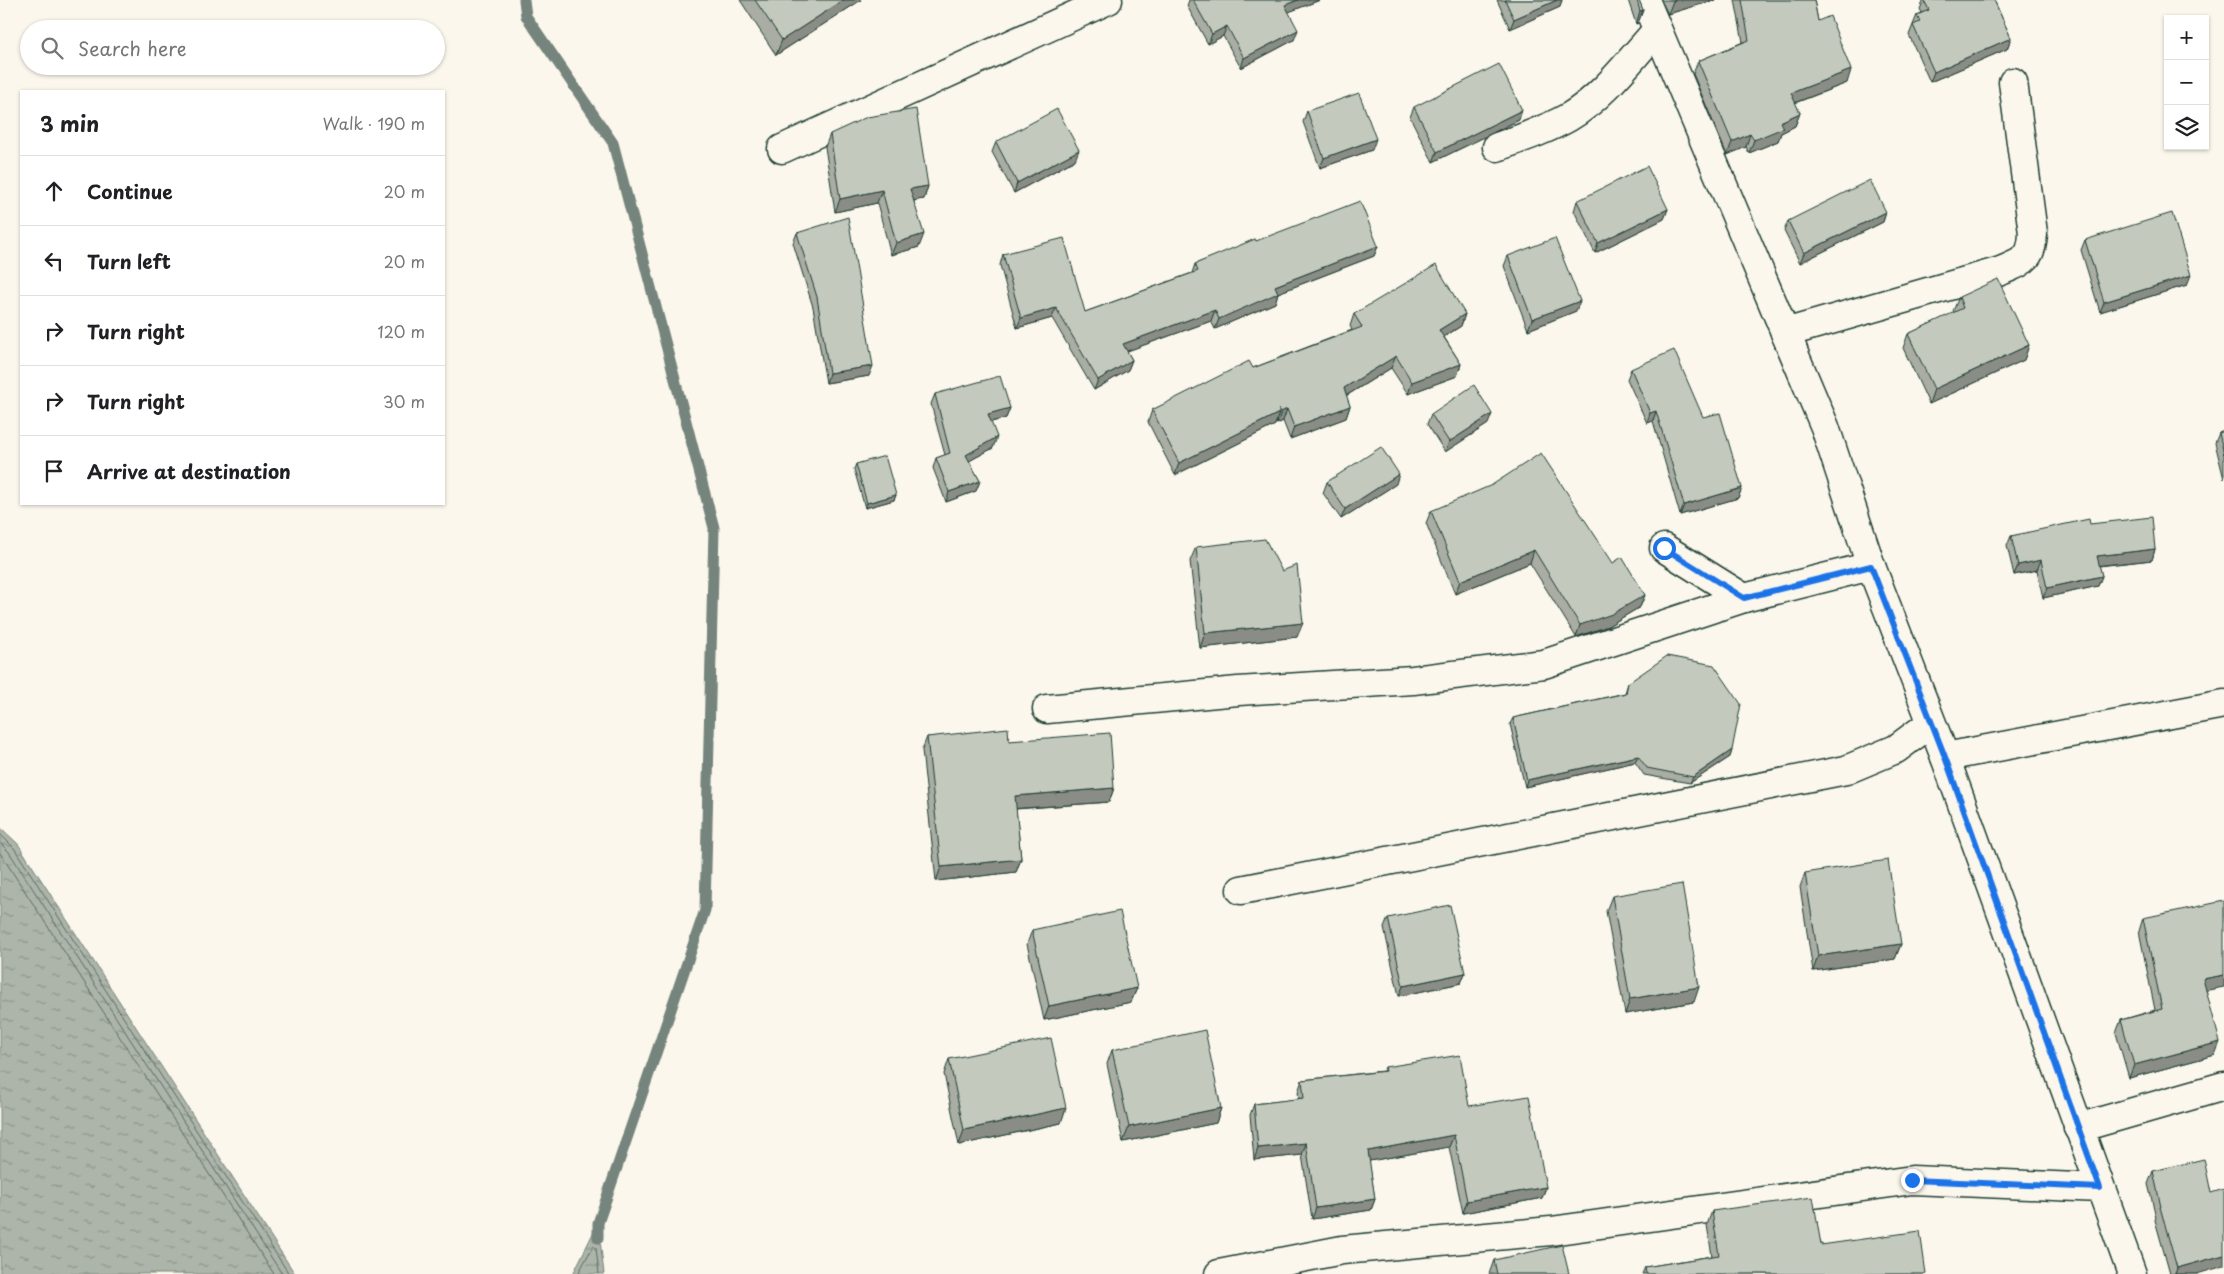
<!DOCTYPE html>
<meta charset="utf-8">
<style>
:root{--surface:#fff;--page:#f6f6f6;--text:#202124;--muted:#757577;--line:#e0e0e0}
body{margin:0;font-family:"Playpen Sans",sans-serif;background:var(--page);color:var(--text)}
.controls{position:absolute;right:15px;top:15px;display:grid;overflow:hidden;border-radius:0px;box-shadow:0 1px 4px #0004}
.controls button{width:45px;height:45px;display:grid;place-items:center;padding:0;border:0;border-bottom:1px solid var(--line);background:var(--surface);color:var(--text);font:25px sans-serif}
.stop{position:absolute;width:15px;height:15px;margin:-11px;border:4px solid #1a73e8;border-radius:50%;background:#fff}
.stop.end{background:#1a73e8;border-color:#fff;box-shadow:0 1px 5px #0008}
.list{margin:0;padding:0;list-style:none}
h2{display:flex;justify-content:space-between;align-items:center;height:65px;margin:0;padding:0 20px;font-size:21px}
h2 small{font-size:16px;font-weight:400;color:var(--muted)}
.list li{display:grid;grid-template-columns:32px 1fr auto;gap:15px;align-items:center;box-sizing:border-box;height:70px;padding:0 20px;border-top:1px solid var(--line)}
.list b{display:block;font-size:19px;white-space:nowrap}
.list em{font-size:16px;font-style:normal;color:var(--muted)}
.icon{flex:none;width:28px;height:28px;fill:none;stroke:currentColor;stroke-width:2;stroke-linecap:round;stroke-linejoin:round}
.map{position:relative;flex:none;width:2224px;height:1274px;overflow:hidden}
.search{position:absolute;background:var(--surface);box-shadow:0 1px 4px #0004;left:20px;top:20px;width:425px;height:55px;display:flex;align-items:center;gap:12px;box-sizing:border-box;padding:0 18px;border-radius:28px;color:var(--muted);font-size:19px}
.panel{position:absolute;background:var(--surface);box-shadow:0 1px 4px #0004;left:20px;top:90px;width:425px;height:415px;border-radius:0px}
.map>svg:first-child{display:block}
</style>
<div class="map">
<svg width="2224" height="1274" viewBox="0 0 2224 1274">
<defs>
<pattern id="water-ripples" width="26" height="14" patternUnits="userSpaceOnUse" patternTransform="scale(1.25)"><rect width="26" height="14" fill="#adb4aa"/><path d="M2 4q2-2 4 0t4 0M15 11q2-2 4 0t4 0" fill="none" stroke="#8c948b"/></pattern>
</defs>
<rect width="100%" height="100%" fill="#fbf7ec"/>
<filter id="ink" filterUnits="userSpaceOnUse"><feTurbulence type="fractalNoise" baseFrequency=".02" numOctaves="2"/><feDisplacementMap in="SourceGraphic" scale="10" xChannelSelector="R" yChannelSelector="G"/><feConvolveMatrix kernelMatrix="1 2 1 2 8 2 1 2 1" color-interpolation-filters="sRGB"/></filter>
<g filter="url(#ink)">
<g fill="url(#water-ripples)" stroke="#74847b">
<path d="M0,827l18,17 277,430h-295z"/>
<path d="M598,1223l6,51h-31z"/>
</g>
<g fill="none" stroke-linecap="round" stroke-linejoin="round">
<g stroke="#586d63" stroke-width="1">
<path d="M0,834l14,14 275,426"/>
<path d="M0,843l9,9 273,422"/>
<path d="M0,853l274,421"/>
<path d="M578,1274l15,-28 3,2 3,26"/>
</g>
<path stroke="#74847b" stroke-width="11" d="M524,0l2,16 87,127 101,385 -9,382 -107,313v15"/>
<g stroke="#1f3d34" stroke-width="31">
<g id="street">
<path d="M1645,0l180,427 46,139 74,191 187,517"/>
<path d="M1497,147c25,-9 49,-17 72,-30 35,-21 61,-57 88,-87"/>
<path d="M782,149l326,-149"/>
<path d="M1793,350l-8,-17 216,-62c22,-10 31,-11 32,-38l-20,-151"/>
<path d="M1664,548l80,50 127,-32"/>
<path d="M1047,709l191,-18 175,-11 131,-16 200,-66"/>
<path d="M1945,757l279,-53"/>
<path d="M1241,890l605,-120 50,-21 35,-26"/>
<path d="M2078,1128l146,-42"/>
<path d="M1219,1274l123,-24 209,-19 361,-51 188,8"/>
</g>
</g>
<use href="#street" stroke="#fbf7ec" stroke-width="28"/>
</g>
<g fill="#a9ada3" stroke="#1f3d34">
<path d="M740,0h121l-85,55z"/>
<path d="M1189,0h131l-32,12 6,28 -53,28 -18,-32 -15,8 -21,-38z"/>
<path d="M1497,0h65l-2,7 -50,22z"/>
<path d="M1628,0h11l4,10 -5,13 -2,1z"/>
<path d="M1661,0h54l-47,14z"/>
<path d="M1735,0h79l4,21 29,62 -52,20 5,10 -5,13 -14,7 -3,8 -29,12 -3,-6 -19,8 -34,-81 5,-13 45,-19z"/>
<path d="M1924,0h70l17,38 -4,11 -77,33 -21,-47 8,-20 5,-2 -2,-4z"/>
<path d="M1414,107l105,13 -86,42 -23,-45z"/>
<path d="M1307,111l65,39 -52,18 -17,-46z"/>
<path d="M830,134l98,52 -4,13 -10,1 5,47 -28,8 -14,-52 -42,9 -10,-65z"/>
<path d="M996,142l79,18 -61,33 -22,-41z"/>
<path d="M1577,201l91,8 -4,10 -69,34 -21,-42z"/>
<path d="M1886,212l-3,10 -83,41 -16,-32 4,-10z"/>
<path d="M797,233l72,143 -43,7 -13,-76 -20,-64z"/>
<path d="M2085,240l102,45 -87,27 -19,-62z"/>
<path d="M1256,241l122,5 -4,10 -96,37 -3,10 -60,26 -4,-8 -84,30 5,9 -4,10 -34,20 -42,-72 -35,10 -17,-63 3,-11 82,58 107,-39 3,-9z"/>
<path d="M1508,256l68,55 -48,19 -24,-64z"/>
<path d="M1959,297l70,48 -5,15 -95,44 -26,-56 5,-14 46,-21 -1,-2z"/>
<path d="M1354,314h111l-4,12 -17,11 17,27 -4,12 -49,18 -17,-26 -45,28 4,10 -4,12 -56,21 -7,-18 -6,3 -1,-2 -1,3 -100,50 -27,-53 4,-12 101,-42 99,-38 -2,-4z"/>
<path d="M1631,369l72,48 39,71 -4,10 -58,17 -27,-94 -6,2 -20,-44z"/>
<path d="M935,394l75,14 -4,10 -15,4 2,26 -24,13 11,20 -4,10 -30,11 -13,-34 3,-10 9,-3 -14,-51z"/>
<path d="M1431,414l57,10 -43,28 -18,-28z"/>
<path d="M2224,431v48l-9,-36 4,-10z"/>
<path d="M856,464l40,31 -2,5 -29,8 -11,-39z"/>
<path d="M1327,482l69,2 -55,35 -18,-26z"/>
<path d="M1431,511l182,52 32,32 -5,12 -32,19 -32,11 -46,-74 -75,31 -29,-71z"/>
<path d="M2090,524l65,25 -3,11 -53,6 3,10 -4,10 -55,12 -6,-28 -23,5 -7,-29 4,-10z"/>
<path d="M1196,547l101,90 -97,11 -10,-87z"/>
<path d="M1628,683l104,67 -2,7 -40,26 -46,-8 -9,-13 -110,25 -15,-63 3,-6 112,-25z"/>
<path d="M927,737l82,4 105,47 -5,14 -93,7 5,50 -5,13 -80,9 -14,-131z"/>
<path d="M1805,873l96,71 -6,15 -82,12 -13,-84z"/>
<path d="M1612,896l82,106 -69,12 -19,-103z"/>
<path d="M1388,918l77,55 -4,10 -62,13 -15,-68z"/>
<path d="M2143,918l63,72 9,65 -86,23 -13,-45 5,-13 34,-10 -16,-79z"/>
<path d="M1032,930l105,58 -6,14 -87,18 -17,-76z"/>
<path d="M1112,1050l109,58 -5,15 -93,19 -16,-78z"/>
<path d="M949,1059l112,64 -102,22 -15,-71z"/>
<path d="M1385,1067l84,39 77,81 -4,11 -79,15 -14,-66 -80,14 6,38 -4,11 -59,9 -10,-64 -48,5 -4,-45 4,-11 45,-5 -1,-7 4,-12 81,-9z"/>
<path d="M2153,1171l44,103h-27l-15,-54 1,-3 -8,-33z"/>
<path d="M1712,1211l109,34 105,29h-284l3,-7 67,-11 -5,-31z"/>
<path d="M1494,1260l75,14h-80z"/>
</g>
<g fill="#898d85" stroke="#1f3d34">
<path d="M844,0h17l-85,55 6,-15z"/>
<path d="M1298,0h22l-39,15 4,-10z"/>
<path d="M1557,0h5l-2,7 -50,22 4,-10z"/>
<path d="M1676,0h39l-47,14 5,-13z"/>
<path d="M1643,10l-5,13 -2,1 4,-13z"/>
<path d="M1227,26l-4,10 -15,8 4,-10z"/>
<path d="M1298,30l-4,10 -53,28 3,-10z"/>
<path d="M2011,38l-4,11 -77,33 4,-10z"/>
<path d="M1851,70l-4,13 -61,23 5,-13z"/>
<path d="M1522,110l-3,10 -86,42 4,-10z"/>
<path d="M1800,113l-5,13 -14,7 -3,8 -29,12 5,-13 26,-18z"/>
<path d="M1750,134l-4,13 -19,8 5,-13z"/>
<path d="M1376,139l-4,11 -52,18 4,-10z"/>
<path d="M1079,150l-4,10 -61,33 3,-10z"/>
<path d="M928,186l-4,13 -19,3 5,-13z"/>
<path d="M882,190l-5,13 -42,9 5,-13z"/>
<path d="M1668,209l-4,10 -69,34 3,-10z"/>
<path d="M1886,212l-3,10 -83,41 4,-10z"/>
<path d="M924,234l-5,13 -28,8 5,-12z"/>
<path d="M1378,246l-4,10 -96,37 -3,10 -60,26 4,-10 56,-33z"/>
<path d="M2191,275l-4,10 -87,27 4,-10z"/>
<path d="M1580,301l-4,10 -48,19 4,-11z"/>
<path d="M1056,308l-4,10 -35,10 4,-10z"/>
<path d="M1215,310l-4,11 -92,33 4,-10z"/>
<path d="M1465,314l-4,12 -26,16 4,-12z"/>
<path d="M2029,345l-5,15 -95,44 5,-15z"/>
<path d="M1396,356l-5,12 -52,32 5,-12z"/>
<path d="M1132,360l-4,10 -34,20 4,-10z"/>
<path d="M1461,364l-4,12 -49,18 4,-12z"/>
<path d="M873,366l-4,10 -43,7 3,-10z"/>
<path d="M1350,406l-4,12 -56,21 4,-12z"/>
<path d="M1010,408l-4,10 -22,6 4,-10z"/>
<path d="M1287,409l-4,12 -6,3 4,-12z"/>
<path d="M1656,411l-3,10 -6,2 3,-10z"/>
<path d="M1279,413l-4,12 -100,50 4,-12z"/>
<path d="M1492,414l-4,10 -43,28 4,-10z"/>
<path d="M997,437l-4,11 -31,17 4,-10z"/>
<path d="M1399,474l-3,10 -55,35 4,-10z"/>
<path d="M980,481l-4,10 -30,11 3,-10z"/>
<path d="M1742,488l-4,10 -58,17 4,-10z"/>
<path d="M896,495l-2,5 -29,8 2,-5z"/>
<path d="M2155,549l-3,11 -58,6 3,-10z"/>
<path d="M1534,550l-4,13 -75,31 5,-13z"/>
<path d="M2041,560l-4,10 -23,5 4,-10z"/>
<path d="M2102,576l-4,10 -55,12 4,-10z"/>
<path d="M1645,595l-5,12 -32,19 -32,11 4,-12z"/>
<path d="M1303,623l-6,14 -97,11 5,-15z"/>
<path d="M1732,750l-2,7 -40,26 3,-6z"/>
<path d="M1638,756l-3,6 -110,25 2,-7z"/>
<path d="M1114,788l-5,14 -99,7 5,-13z"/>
<path d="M1021,859l-5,13 -80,9 5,-14z"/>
<path d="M1901,944l-6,15 -82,12 5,-15z"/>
<path d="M1465,973l-4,10 -62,13 4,-10z"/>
<path d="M2224,975v12l-26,5 5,-13z"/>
<path d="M1699,987l-5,15 -69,12 5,-15z"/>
<path d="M1137,988l-6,14 -87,18 5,-14z"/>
<path d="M2220,1042l-5,13 -86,23 5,-13z"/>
<path d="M1066,1108l-5,15 -102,22 5,-15z"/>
<path d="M1221,1108l-5,15 -93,19 6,-15z"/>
<path d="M1454,1135l-5,12 -85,15 4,-11z"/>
<path d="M1306,1143l-4,12 -48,5 4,-12z"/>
<path d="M1546,1187l-4,11 -79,15 4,-12z"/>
<path d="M1375,1199l-4,11 -59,9 4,-11z"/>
<path d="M2224,1255v11l-27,8h-22l2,-6z"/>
</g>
<g fill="#c4c9be" stroke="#1f3d34">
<path d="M755,0h89l-62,40z"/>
<path d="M1193,0h105l-13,5 13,25 -54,28 -17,-32 -15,8z"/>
<path d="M1505,0h52l-43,19z"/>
<path d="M1637,0h2l4,10 -3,1z"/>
<path d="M1742,0h72l4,21 12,-5 21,54 -60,23 9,20 -20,9 3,6 -29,12 -4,-6 -18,8 -34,-81 51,-21z"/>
<path d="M1924,0h70l17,38 -77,34 -21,-47 7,-3 -3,-7 12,-5z"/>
<path d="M1499,64l23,46 -85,42 -23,-45z"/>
<path d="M1359,93l17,46 -52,19 -17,-47z"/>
<path d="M916,109l12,77 -18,3 14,45 -28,9 -14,-53 -42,9 -10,-65 37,-17z"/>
<path d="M1057,109l22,41 -62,33 -21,-41z"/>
<path d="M1647,166l21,43 -70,34 -21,-42z"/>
<path d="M1870,180l16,32 -82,41 -16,-32z"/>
<path d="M1360,201l18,45 -103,40 3,7 -59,26 -4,-9 -92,34 9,16 -34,20 -42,-72 -35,10 -18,-64 61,-16 21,74 113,-41 -3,-7 60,-25 1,2z"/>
<path d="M2172,213l19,62 -87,27 -19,-62z"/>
<path d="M848,217l25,149 -44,7 -12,-76 -20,-64z"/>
<path d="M1555,238l25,63 -48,18 -24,-63z"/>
<path d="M1436,265l29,49 -26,16 22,34 -49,18 -16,-26 -52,32 6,18 -56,21 -7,-18 -6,3 -2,-3v4l-100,50 -27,-53 97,-49 4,7 109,-41 -8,-13z"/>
<path d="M1998,279l31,66 -95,44 -26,-55 55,-26 -4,-11z"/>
<path d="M1674,350l29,67 17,-4 22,75 -58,17 -28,-94 -6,2 -19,-44z"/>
<path d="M1000,376l10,32 -22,6 9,23 -31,18 14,26 -31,11 -13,-34 14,-5 -15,-59z"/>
<path d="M1474,385l18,29 -43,28 -18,-28z"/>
<path d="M2224,431v23l-5,-21z"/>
<path d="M1381,447l18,27 -54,35 -18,-27z"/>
<path d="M1541,453l72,110 9,-6 23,38 -33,19 -32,11 -46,-75 -74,31 -29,-70 61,-26z"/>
<path d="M885,456l11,39 -29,8 -11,-39z"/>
<path d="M2152,517l3,32 -58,7 5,20 -55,12 -6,-28 -23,5 -7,-29 78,-17 1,5z"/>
<path d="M1265,539l17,32 15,-6 6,58 -98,10 -9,-86z"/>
<path d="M1667,656l47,9 27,39 -9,46 -39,27 -46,-9 -9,-12 -111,24 -14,-62 113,-25 2,-10z"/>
<path d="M1008,728l1,13 101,-8 4,55 -99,8 6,63 -80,8 -14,-130z"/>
<path d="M1888,860l13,84 -83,12 -13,-83z"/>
<path d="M1682,884l17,103 -69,12 -18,-103z"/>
<path d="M2224,901v74l-21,4 17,63 -86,23 -13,-45 41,-11 -19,-91z"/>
<path d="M1450,905l15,68 -62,13 -15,-68z"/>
<path d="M1120,911l17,77 -88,18 -17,-76z"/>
<path d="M1205,1030l16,78 -92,19 -17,-77z"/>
<path d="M1051,1038l15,70 -102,22 -15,-71z"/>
<path d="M1460,1055l9,51 60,-10 17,91 -79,14 -13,-66 -86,16 7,48 -59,9 -10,-65 -48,5 -4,-44 50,-6 -2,-18 84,-9 -1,-4z"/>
<path d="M2204,1159l7,34 13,-4v66l-47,13 -17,-61h1l-8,-36z"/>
<path d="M1813,1197l8,48 99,-14 6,43h-280l-1,-7 74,-12 -7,-44z"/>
<path d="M1562,1245l7,29h-72l-3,-14z"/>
</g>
</g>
<g fill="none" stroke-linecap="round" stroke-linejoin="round" filter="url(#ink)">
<path stroke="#1a73e8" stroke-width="6" d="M1664,548l80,50 127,-32 74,191 155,431 -188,-8"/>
</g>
</svg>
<div class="controls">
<button>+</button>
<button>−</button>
<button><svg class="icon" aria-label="layers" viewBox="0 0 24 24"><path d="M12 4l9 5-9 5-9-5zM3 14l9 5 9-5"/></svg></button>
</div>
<div class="stop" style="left:1664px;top:548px"></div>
<div class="stop end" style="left:1912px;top:1180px"></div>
<div class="search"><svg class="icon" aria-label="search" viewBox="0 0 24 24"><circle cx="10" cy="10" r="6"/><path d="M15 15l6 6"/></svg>Search here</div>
<section class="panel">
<h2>3 min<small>Walk · 190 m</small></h2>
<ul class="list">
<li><svg class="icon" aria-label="ahead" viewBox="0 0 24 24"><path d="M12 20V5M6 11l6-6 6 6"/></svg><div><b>Continue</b></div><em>20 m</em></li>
<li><svg class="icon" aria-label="left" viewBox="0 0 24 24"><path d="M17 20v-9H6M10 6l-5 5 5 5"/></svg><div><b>Turn left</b></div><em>20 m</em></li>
<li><svg class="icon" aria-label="right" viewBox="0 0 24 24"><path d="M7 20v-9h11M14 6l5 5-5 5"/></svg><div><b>Turn right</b></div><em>120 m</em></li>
<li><svg class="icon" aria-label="right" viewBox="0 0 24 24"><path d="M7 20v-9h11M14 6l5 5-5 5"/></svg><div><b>Turn right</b></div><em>30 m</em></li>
<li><svg class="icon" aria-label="arrive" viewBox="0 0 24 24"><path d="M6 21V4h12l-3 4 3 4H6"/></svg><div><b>Arrive at destination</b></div></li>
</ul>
</section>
</div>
